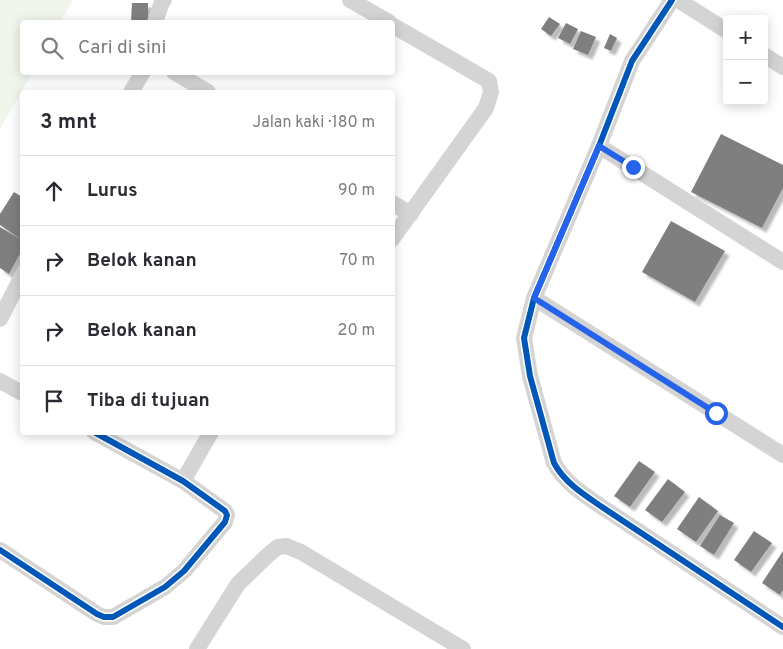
<!DOCTYPE html>
<html lang="id">
<meta charset="utf-8">
<style>
:root{--surface:#fff;--page:#f2f2f3;--text:#2b2b33;--muted:#7c7c81;--line:#e1e1e2}
body{margin:0;font-family:Overpass,sans-serif;background:var(--page);color:var(--text)}
.controls{position:absolute;right:15px;top:15px;display:grid;overflow:hidden;border-radius:5px;box-shadow:0 2px 12px #0003}
.controls button{width:45px;height:45px;display:grid;place-items:center;padding:0;border:0;border-bottom:1px solid var(--line);background:var(--surface);color:var(--text);font:25px sans-serif}
.stop{position:absolute;width:15px;height:15px;margin:-11px;border:4px solid #2563eb;border-radius:50%;background:#fff}
.stop.end{background:#2563eb;border-color:#fff;box-shadow:0 1px 5px #0008}
.list{margin:0;padding:0;list-style:none}
h2{display:flex;justify-content:space-between;align-items:center;height:65px;margin:0;padding:0 20px;font-size:21px}
h2 small{font-size:16px;font-weight:400;color:var(--muted)}
.list li{display:grid;grid-template-columns:32px 1fr auto;gap:15px;align-items:center;box-sizing:border-box;height:70px;padding:0 20px;border-top:1px solid var(--line)}
.list b{display:block;font-size:19px;white-space:nowrap}
.list em{font-size:16px;font-style:normal;color:var(--muted)}
.icon{flex:none;width:28px;height:28px;fill:none;stroke:currentColor;stroke-width:2;stroke-linecap:round;stroke-linejoin:round}
.map{position:relative;flex:none;width:783px;height:649px;overflow:hidden}
.search{position:absolute;background:var(--surface);box-shadow:0 2px 12px #0003;left:20px;top:20px;width:375px;height:55px;display:flex;align-items:center;gap:12px;box-sizing:border-box;padding:0 18px;border-radius:5px;color:var(--muted);font-size:19px}
.panel{position:absolute;background:var(--surface);box-shadow:0 2px 12px #0003;left:20px;top:90px;width:375px;height:345px;border-radius:5px}
.map>svg:first-child{display:block}
</style>
<div class="map">
<svg width="783" height="649" viewBox="0 0 783 649">
<defs>
<filter id="shadow"><feDropShadow dx="4.5" dy="4.5" stdDeviation="1" flood-color="#0004"/></filter>
</defs>
<rect width="100%" height="100%" fill="#fff"/>
<path fill="#f1f6ec" d="M0,0h73l-13,22h-38v50l10,1 -32,56z"/>
<g fill="#7f7f7f" filter="url(#shadow)">
<path d="M132,3h16v19h-17z"/>
<path d="M549,17l11,7 -9,12 -10,-7z"/>
<path d="M566,23l12,6 -8,15 -12,-6z"/>
<path d="M581,31l15,6 -8,18 -15,-6z"/>
<path d="M610,34l7,4 -6,13 -7,-3z"/>
<path d="M721,134l62,31v23l-21,40 -71,-36z"/>
<path d="M14,192l8,5v43l-22,-15v-11z"/>
<path d="M671,221l54,30 -30,51 -53,-30z"/>
<path d="M0,227l22,13v10l-13,24 -9,-6z"/>
<path d="M639,461l16,11 -25,35 -16,-11z"/>
<path d="M668,479l17,13 -23,30 -17,-12z"/>
<path d="M699,497l19,14 -22,31 -19,-13z"/>
<path d="M720,515l14,8 -20,32 -14,-9z"/>
<path d="M754,531l18,12 -21,29 -17,-12z"/>
<path d="M783,551v39l-3,5 -18,-12z"/>
</g>
<g fill="none" stroke-linecap="round" stroke-linejoin="round">
<g stroke="#d4d4d4" stroke-width="16">
<path d="M350,0l39,22"/>
<path d="M672,0l-40,61 -33,85 -65,152 -10,40 6,38 24,87c11,20 29,31 48,44l181,120"/>
<path d="M678,0l49,31"/>
<path d="M155,22l7,-20 2,-2"/>
<path d="M392,25l97,56 2,11 -5,16 -94,131"/>
<path d="M764,55l19,12"/>
<path d="M174,72l34,20"/>
<path d="M131,92l12,-20"/>
<path d="M599,146l184,116"/>
<path d="M392,203l19,11"/>
<path d="M534,298l249,157"/>
<path d="M0,319l22,-43"/>
<path d="M0,381l22,12"/>
<path d="M183,481l28,-49"/>
<path d="M0,550l97,64 7,3h9l52,-30 19,-16 41,-49 2,-7 -2,-4 -42,-30 -89,-49"/>
<path d="M197,649l41,-65 30,-29 10,-8 8,-1 15,6 162,97"/>
</g>
<g stroke="#fff" stroke-width="9">
<g id="cycleway">
<path d="M672,0l-40,61 -33,85 -65,152 -10,40 6,38 24,87c11,20 29,31 48,44l181,120"/>
<path d="M0,550l97,64 7,3h9l52,-30 19,-16 41,-49 2,-7 -2,-4 -42,-30 -89,-49"/>
</g>
</g>
<use href="#cycleway" stroke="#0057b8" stroke-width="6"/>
</g>
<g fill="none" stroke-linecap="round" stroke-linejoin="round">
<path stroke="#2563eb" stroke-width="6" d="M633,167l-34,-21 -65,152 182,115"/>
</g>
</svg>
<div class="controls">
<button>+</button>
<button>−</button>
</div>
<div class="stop" style="left:716px;top:413px"></div>
<div class="stop end" style="left:633px;top:167px"></div>
<div class="search"><svg class="icon" aria-label="search" viewBox="0 0 24 24"><circle cx="10" cy="10" r="6"/><path d="M15 15l6 6"/></svg>Cari di sini</div>
<section class="panel">
<h2>3 mnt<small>Jalan kaki · 180 m</small></h2>
<ul class="list">
<li><svg class="icon" aria-label="ahead" viewBox="0 0 24 24"><path d="M12 20V5M6 11l6-6 6 6"/></svg><div><b>Lurus</b></div><em>90 m</em></li>
<li><svg class="icon" aria-label="right" viewBox="0 0 24 24"><path d="M7 20v-9h11M14 6l5 5-5 5"/></svg><div><b>Belok kanan</b></div><em>70 m</em></li>
<li><svg class="icon" aria-label="right" viewBox="0 0 24 24"><path d="M7 20v-9h11M14 6l5 5-5 5"/></svg><div><b>Belok kanan</b></div><em>20 m</em></li>
<li><svg class="icon" aria-label="arrive" viewBox="0 0 24 24"><path d="M6 21V4h12l-3 4 3 4H6"/></svg><div><b>Tiba di tujuan</b></div></li>
</ul>
</section>
</div>
